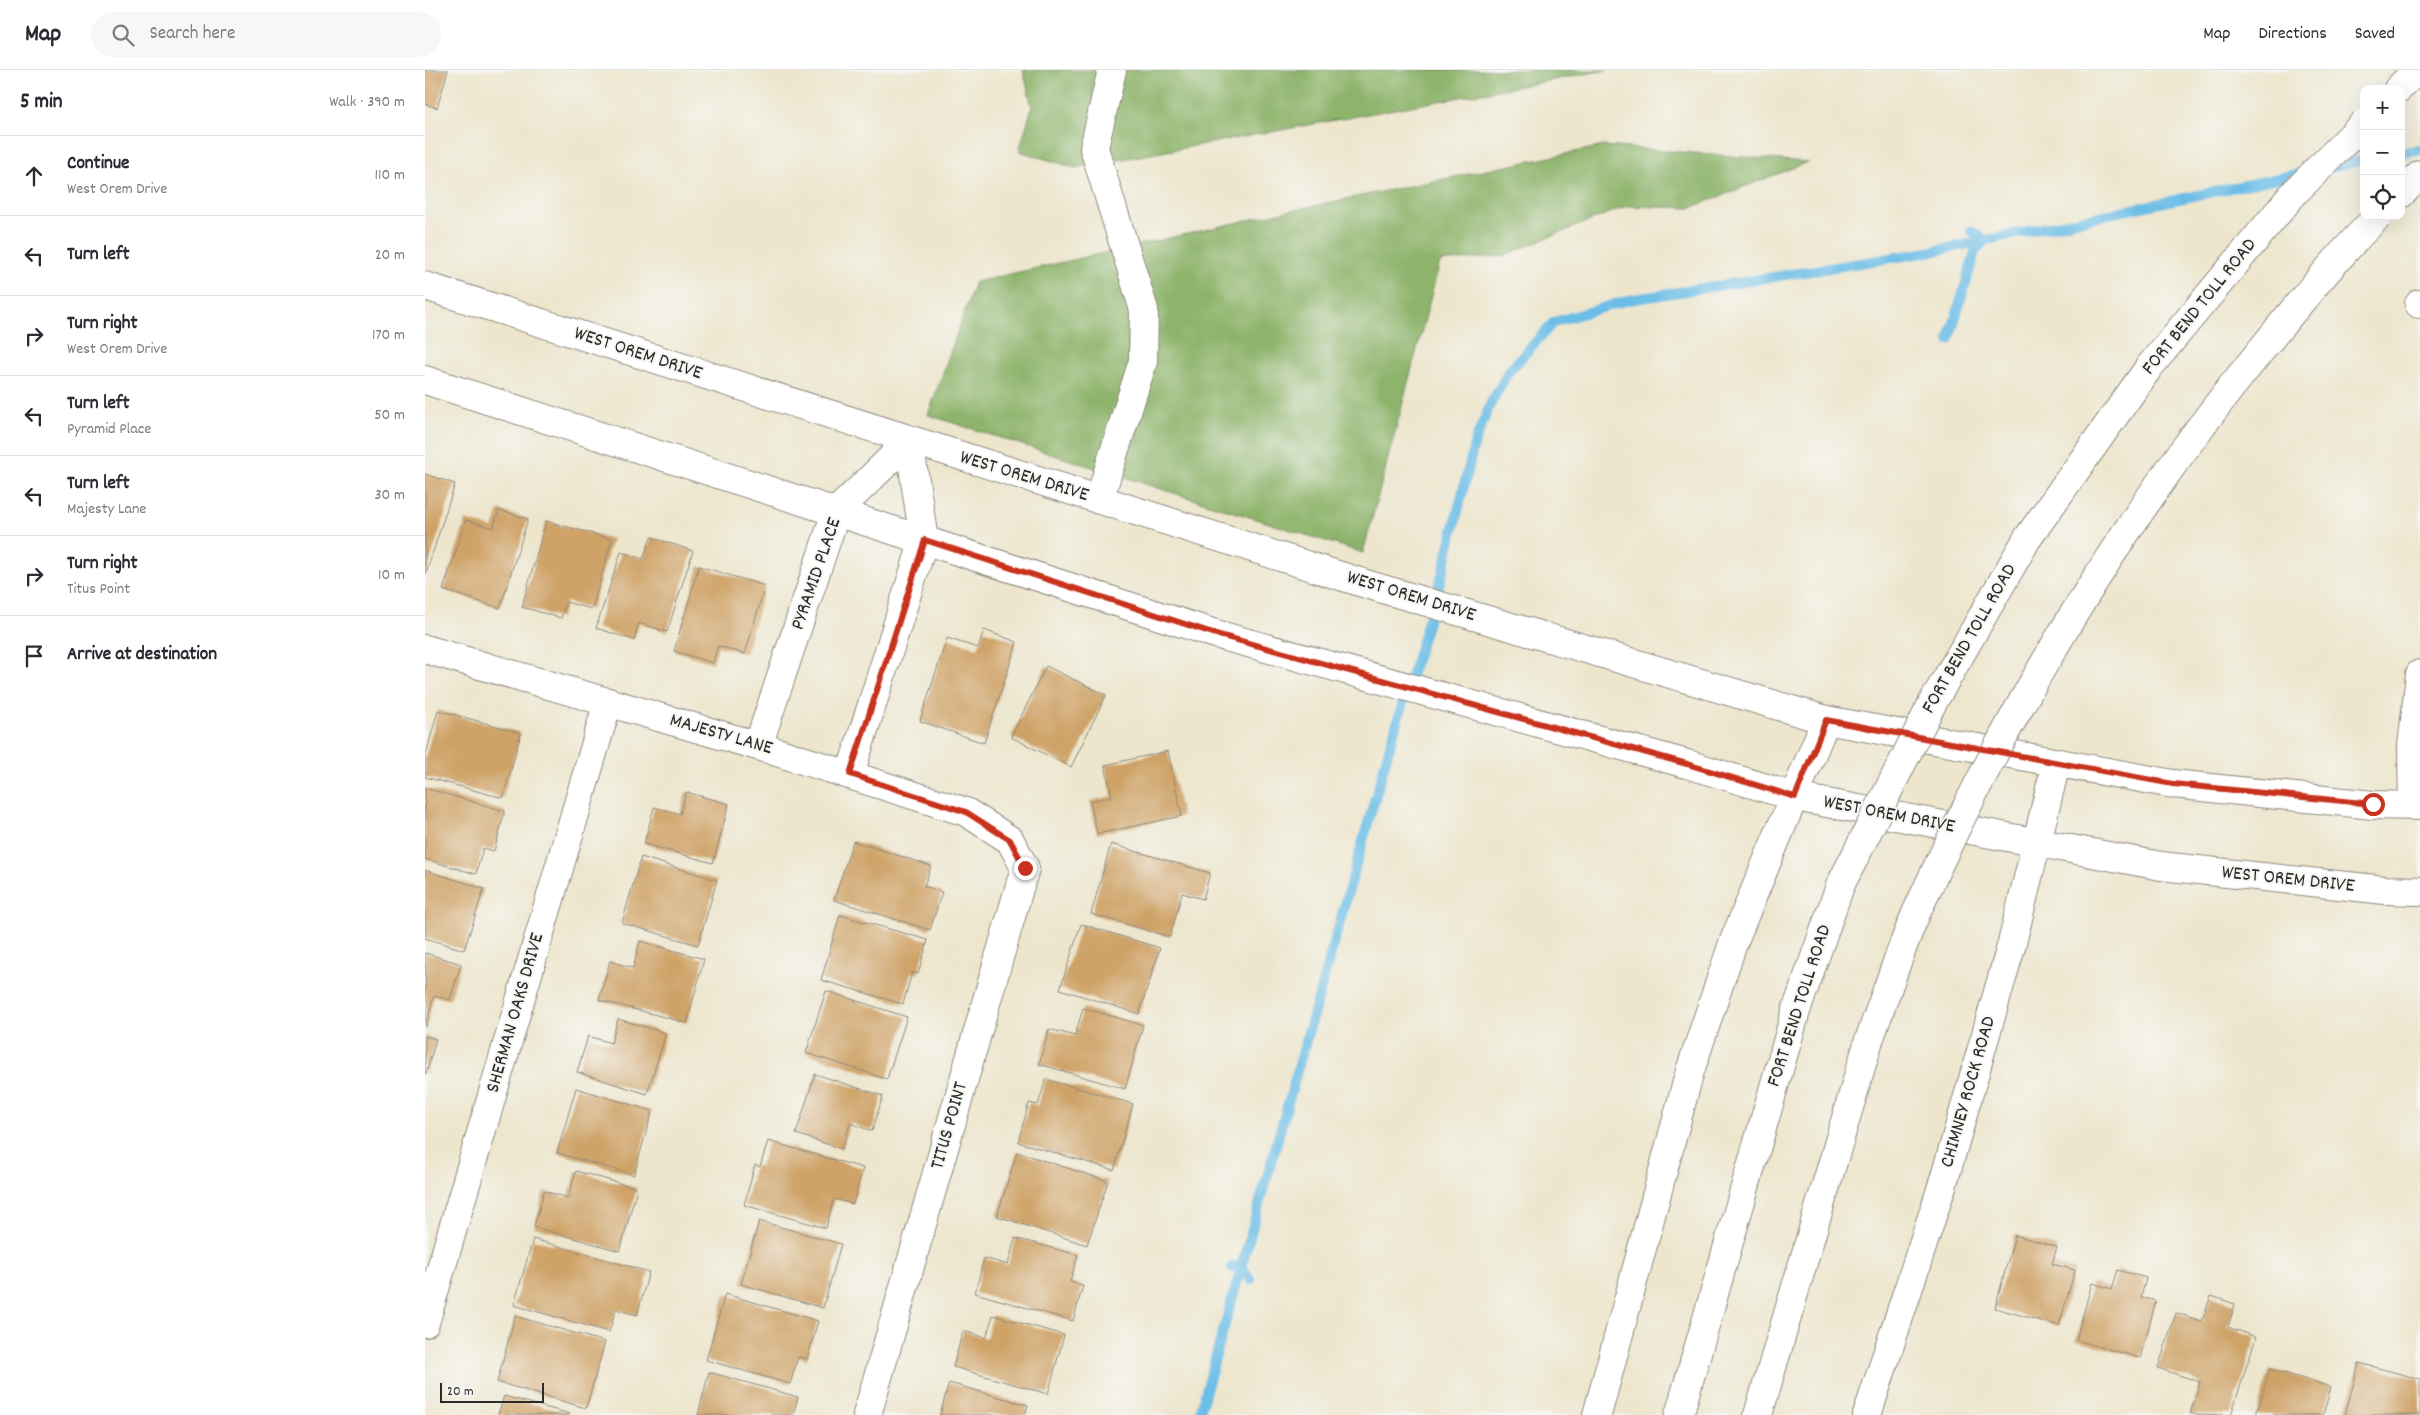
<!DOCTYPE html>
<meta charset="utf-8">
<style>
:root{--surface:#fff;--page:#f7f7f7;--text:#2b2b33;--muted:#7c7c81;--line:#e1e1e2}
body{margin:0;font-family:Dekko,sans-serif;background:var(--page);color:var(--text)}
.controls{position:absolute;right:15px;top:15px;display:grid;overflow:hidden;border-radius:10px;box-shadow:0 5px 20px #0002}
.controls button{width:45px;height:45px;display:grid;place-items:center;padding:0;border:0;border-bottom:1px solid var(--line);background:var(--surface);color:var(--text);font:25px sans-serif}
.scale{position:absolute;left:15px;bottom:12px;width:104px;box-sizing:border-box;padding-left:5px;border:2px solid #2b2b2b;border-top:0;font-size:14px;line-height:18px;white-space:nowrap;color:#2b2b2b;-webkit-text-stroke:4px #f6f6f2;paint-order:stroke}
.stop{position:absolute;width:15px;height:15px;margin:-11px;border:4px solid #c8321e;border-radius:50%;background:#fff}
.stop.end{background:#c8321e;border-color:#fff;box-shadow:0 1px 5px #0008}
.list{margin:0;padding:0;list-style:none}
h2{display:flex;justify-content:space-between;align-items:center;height:65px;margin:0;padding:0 20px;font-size:21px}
h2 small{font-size:16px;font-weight:400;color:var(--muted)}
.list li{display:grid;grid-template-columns:32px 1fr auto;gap:15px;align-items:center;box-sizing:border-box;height:80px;padding:0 20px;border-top:1px solid var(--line)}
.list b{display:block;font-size:19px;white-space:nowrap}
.list p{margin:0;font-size:16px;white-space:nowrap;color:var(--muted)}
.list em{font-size:16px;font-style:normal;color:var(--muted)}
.icon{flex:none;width:28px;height:28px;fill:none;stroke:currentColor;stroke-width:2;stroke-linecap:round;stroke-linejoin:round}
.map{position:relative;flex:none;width:1995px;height:1345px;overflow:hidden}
header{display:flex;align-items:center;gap:30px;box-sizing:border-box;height:70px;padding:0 25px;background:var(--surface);border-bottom:1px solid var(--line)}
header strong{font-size:24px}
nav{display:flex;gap:28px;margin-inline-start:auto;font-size:18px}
.search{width:350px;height:45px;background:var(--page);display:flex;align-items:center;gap:12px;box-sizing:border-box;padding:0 18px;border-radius:28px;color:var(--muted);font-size:19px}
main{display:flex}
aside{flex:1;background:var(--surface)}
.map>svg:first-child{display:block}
</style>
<header>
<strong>Map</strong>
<div class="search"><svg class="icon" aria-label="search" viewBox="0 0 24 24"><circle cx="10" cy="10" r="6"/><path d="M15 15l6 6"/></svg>Search here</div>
<nav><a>Map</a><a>Directions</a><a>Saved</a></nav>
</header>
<main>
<aside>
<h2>5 min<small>Walk · 390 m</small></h2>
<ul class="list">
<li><svg class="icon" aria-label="ahead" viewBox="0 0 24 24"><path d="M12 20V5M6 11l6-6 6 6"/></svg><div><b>Continue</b><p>West Orem Drive</p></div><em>110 m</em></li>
<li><svg class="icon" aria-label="left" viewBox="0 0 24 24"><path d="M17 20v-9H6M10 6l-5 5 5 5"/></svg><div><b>Turn left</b></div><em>20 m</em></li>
<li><svg class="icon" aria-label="right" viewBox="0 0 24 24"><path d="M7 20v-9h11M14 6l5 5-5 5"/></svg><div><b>Turn right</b><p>West Orem Drive</p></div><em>170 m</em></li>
<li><svg class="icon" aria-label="left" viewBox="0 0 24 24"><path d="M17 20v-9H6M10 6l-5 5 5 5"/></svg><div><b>Turn left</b><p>Pyramid Place</p></div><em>50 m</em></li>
<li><svg class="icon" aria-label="left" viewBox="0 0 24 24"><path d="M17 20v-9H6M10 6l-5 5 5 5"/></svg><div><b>Turn left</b><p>Majesty Lane</p></div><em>30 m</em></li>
<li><svg class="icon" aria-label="right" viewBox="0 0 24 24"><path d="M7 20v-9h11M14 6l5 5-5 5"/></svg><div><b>Turn right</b><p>Titus Point</p></div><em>10 m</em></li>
<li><svg class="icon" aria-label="arrive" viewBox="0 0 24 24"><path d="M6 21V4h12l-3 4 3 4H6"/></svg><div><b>Arrive at destination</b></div></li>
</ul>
</aside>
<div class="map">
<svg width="1995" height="1345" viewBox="0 0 1995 1345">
<rect width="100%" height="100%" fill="#f6f6f2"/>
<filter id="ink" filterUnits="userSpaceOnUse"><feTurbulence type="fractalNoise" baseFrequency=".02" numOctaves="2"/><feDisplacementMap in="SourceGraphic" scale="10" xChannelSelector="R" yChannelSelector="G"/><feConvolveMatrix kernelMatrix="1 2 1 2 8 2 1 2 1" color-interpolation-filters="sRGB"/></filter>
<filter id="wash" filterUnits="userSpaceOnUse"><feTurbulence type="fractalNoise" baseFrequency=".0096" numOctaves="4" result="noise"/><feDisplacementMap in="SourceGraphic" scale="20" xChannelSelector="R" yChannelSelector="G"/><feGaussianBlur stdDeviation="1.12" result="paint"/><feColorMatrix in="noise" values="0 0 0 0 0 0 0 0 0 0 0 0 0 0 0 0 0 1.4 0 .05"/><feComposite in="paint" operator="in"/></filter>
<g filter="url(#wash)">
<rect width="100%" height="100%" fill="#ede6cd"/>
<g fill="#8db46a" stroke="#5c704a">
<path d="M598,0h584l-532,98 -56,-17 13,-44z"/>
<path d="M1179,76l204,16 -118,46 -63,-2 -125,50 -62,6 -77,291 -435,-138 47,-133 313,-71z"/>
</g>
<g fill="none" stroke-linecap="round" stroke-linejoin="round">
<g stroke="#6bbde7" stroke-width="10">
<path d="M1976,83l19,-4"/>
<path d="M1905,97l34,-7"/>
<path d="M1524,270l26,-88 10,-12 -14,-9"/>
<path d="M807,1197l9,-1 10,14"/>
<path d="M774,1345l193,-676 51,-167 32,-131 16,-38 18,-32 45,-49 75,-22 306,-49 371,-79"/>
</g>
</g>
<g id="blocks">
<g fill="#cfa368">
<path d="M0,0h23l-11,38 -12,-4z"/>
<path d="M0,404l30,10 -30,92z"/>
<path d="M74,440l29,9 -28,89 -57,-18 23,-70 27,8z"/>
<path d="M121,451l66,18 -20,70 -26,-7 -5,16 -39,-11z"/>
<path d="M226,467l42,14 -26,81 -28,-9 -5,17 -38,-12 25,-76 22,7z"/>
<path d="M274,496l66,20 -20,68 -27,-8 -5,17 -39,-12z"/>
<path d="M559,560l33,12 -33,101 -64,-22 27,-83 31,10z"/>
<path d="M621,596l60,29 -35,72 -60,-30z"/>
<path d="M13,640l83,23 -18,65 -78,-21v-19z"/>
<path d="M743,681l14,65 -85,18 -7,-33 22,-5 -7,-31z"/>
<path d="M0,718l80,23 -11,40 -11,-3 -7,26 -51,-15z"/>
<path d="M261,722l43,12 -16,59 -69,-19 10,-37 26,7z"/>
<path d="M428,771l78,25 -7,20 18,6 -12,38 -96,-30z"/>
<path d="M686,774l99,29 -7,26 -21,-6 -12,44 -79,-23z"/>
<path d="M216,787l76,23 -19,65 -76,-22z"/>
<path d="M0,800l59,19 -20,61 -39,-12z"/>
<path d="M415,845l88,25 -10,34 -6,-2 -9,32 -82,-24z"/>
<path d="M656,854l79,24 -21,66 -79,-25z"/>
<path d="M215,871l64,18 -17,64 -88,-23 11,-39 23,7z"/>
<path d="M0,883l36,11 -11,36 -16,-4 -8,31z"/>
<path d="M401,921l81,26 -20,62 -81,-26z"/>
<path d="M658,938l60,17 -18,64 -86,-25 10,-35 26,7z"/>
<path d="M193,949l48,14 -19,61 -70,-22 11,-36 23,7z"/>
<path d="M0,966l11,3 -10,35h-1z"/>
<path d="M390,1004l68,22 -11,35 -22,-8 -8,26 -46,-15z"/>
<path d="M621,1009l87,25 -19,66 -96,-28 11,-39 9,2z"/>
<path d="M151,1018l76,23 -18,64 -77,-22z"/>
<path d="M343,1071l95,27 -10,36 -19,-5 -8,29 -82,-23 11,-40 5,2z"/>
<path d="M592,1082l91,29 -21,64 -90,-29z"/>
<path d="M151,1101l61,17 -17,63 -86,-24 10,-36 24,7z"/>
<path d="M334,1151l82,23 -18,64 -82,-24z"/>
<path d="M1590,1165l42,12 -5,17 23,6 -16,56 -64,-18z"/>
<path d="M590,1168l63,17 -8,27 13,4 -10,35 -98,-28 9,-35 24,7z"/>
<path d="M108,1169l116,33 -12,43 -21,-6 -7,23 -95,-27z"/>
<path d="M1693,1200l28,8 -5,19 15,4 -16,57 -64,-18 16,-57 20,6z"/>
<path d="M300,1224l93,27 -11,38 -9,-2 -8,27 -84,-24z"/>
<path d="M1786,1226l24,8 -7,23 28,10 -25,78 -41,-1 10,-32 -42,-14 18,-55 26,8z"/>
<path d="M568,1245l71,20 -16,59 -95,-27 10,-36 23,7z"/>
<path d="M90,1246l90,26 -19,66 -89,-26z"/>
<path d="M1934,1293l61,16v36h-75z"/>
<path d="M1845,1299l61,18 -8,28h-67z"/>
<path d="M284,1302l89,25 -5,18h-95z"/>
<path d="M524,1313l79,22 -3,10h-85z"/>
<path d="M79,1326l66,18 -1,1h-71z"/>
</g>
</g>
</g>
<g filter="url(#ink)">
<use href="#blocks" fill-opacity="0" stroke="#8c887c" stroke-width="1"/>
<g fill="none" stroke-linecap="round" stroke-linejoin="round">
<g stroke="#8c887c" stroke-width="30">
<g id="minor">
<path d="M1994,234h1"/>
<path d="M674,430l44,-139 1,-51 -50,-162 18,-78"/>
<path d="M0,579l333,97 208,66 44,28 15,28 -158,547"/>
<path d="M333,676l78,-234 73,-71"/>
<path d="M1987,677l8,-73"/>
<path d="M425,704l74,-234 -15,-99"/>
<path d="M1988,735l-1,-58 8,-1"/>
<path d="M0,1253l183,-621"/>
<path d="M1172,1345l93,-344 43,-128 93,-223"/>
<path d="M1442,1345l77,-235 68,-237 44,-179"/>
</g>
</g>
<g stroke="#8c887c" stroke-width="30">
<g id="major">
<path d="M0,216l941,298 460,136 347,64 200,21 47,1"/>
<path d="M0,310l794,255 468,129 108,33 366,69 224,24 35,1"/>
</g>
</g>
<g stroke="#8c887c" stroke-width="30">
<g id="highway">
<path d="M1973,19l19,-19"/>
<path d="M1976,124l19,-19"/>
<path d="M1254,1345l117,-404"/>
<path d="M1333,1345l111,-375"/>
</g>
</g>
<use href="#minor" stroke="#fff" stroke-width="28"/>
<use href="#major" stroke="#fff" stroke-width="28"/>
<use href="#highway" stroke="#fff" stroke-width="28"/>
<g stroke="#8c887c" stroke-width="30" stroke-linecap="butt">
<g id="highway-bridge">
<path d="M1371,941l44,-125 93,-184 94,-163 123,-173 144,-173 70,-70"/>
<path d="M1444,970c16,-43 30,-87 48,-129 90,-199 206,-394 345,-562 37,-46 74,-91 116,-133"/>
</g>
</g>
<use href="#highway-bridge" stroke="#fff" stroke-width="28"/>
</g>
</g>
<g fill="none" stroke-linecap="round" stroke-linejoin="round" filter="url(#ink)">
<path stroke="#c8321e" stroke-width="6" d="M600,798l-15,-28 -44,-28 -116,-38 75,-234 294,95 468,129 108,33 31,-77 347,64 200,20"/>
</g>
<g text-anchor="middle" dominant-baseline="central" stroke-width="4" stroke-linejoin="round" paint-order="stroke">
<g font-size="20" fill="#2b2b2b" stroke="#f6f6f2">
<text transform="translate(1775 237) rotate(-51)">FORT BEND TOLL ROAD</text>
<text transform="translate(213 284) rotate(18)">WEST OREM DRIVE</text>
<text transform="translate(599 407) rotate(17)">WEST OREM DRIVE</text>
<text transform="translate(392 504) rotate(-71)">PYRAMID PLACE</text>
<text transform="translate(986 527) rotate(17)">WEST OREM DRIVE</text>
<text transform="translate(1545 569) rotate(-60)">FORT BEND TOLL ROAD</text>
<text transform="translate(296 665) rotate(16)">MAJESTY LANE</text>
<text transform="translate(1464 745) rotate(11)">WEST OREM DRIVE</text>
<text transform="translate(1863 810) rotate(6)">WEST OREM DRIVE</text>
<text transform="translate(1375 936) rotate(-72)">FORT BEND TOLL ROAD</text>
<text transform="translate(91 943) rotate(-74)">SHERMAN OAKS DRIVE</text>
<text transform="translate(1544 1022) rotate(-74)">CHIMNEY ROCK ROAD</text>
<text transform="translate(525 1056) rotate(-74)">TITUS POINT</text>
</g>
</g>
</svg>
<div class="controls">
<button>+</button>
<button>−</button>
<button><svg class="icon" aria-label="locate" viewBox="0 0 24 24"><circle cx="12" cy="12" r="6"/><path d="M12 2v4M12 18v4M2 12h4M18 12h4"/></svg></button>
</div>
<div class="scale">20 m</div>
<div class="stop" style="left:1948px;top:734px"></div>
<div class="stop end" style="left:600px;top:798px"></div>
</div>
</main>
